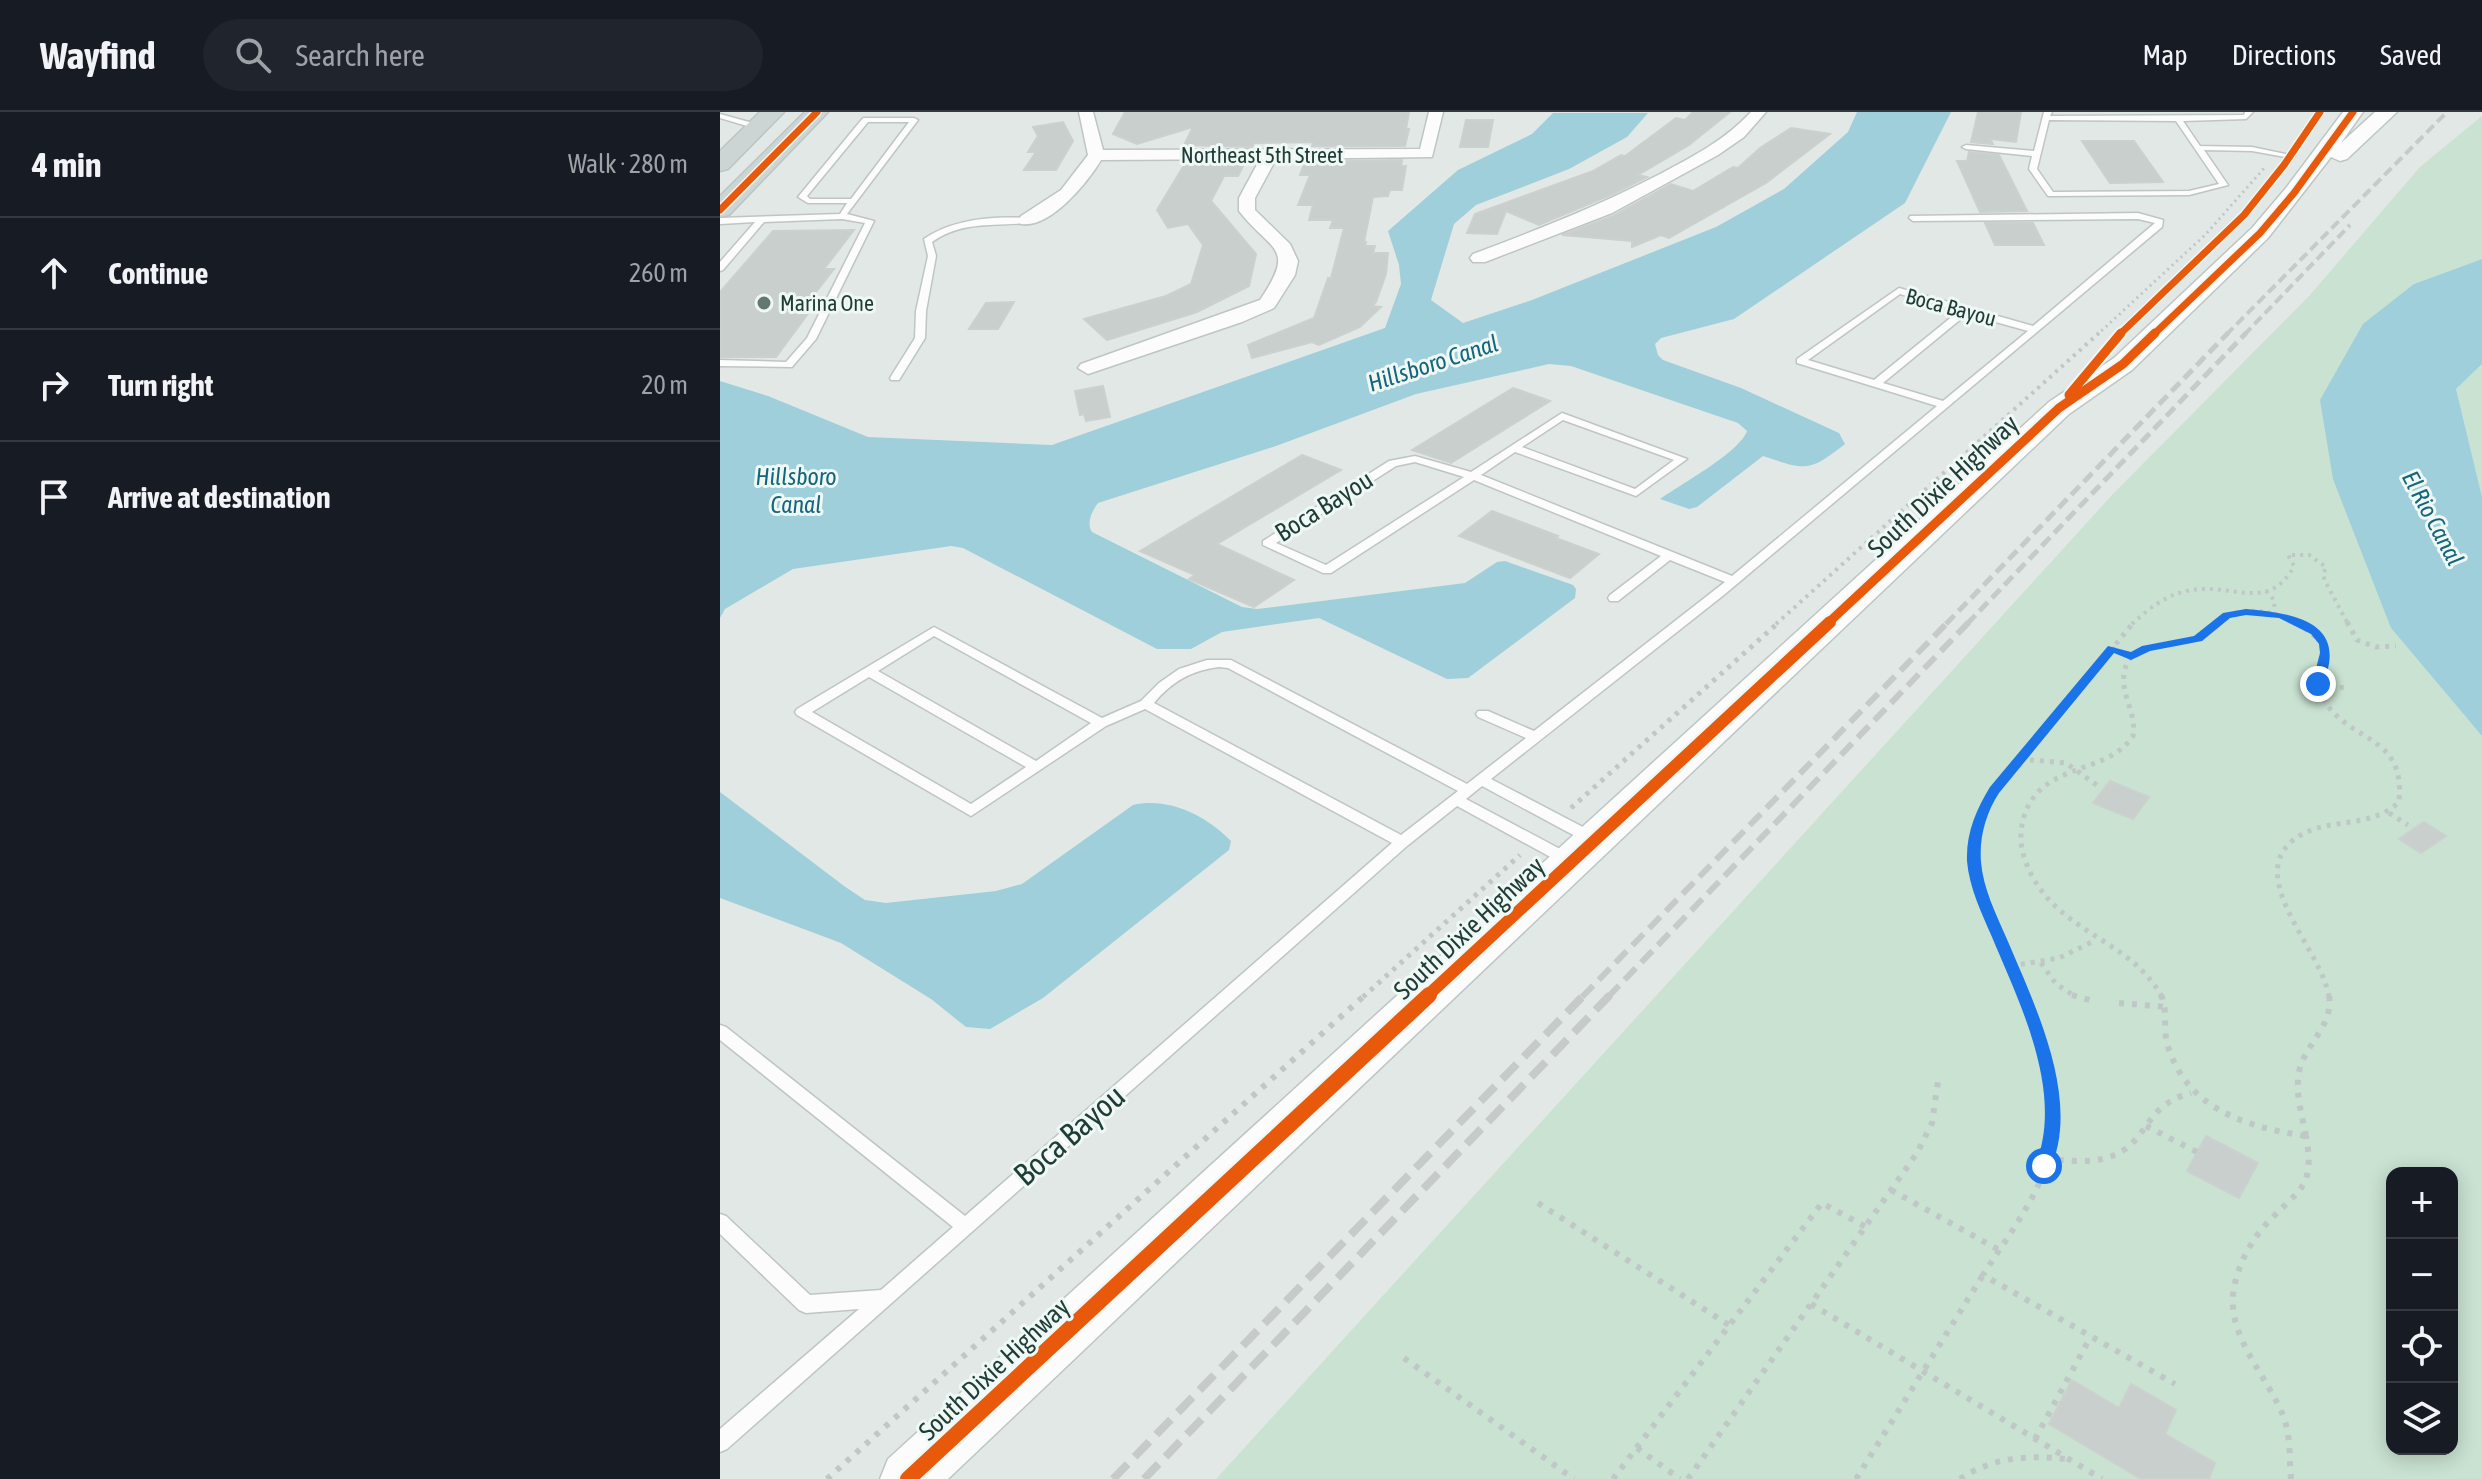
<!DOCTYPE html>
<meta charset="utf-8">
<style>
:root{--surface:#171b24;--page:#20242c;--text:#f1f3f6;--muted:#9ea1a6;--line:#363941}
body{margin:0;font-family:"Asap Condensed",sans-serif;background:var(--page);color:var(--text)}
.controls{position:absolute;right:24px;bottom:24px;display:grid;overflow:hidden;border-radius:16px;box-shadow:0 4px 20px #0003}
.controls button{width:72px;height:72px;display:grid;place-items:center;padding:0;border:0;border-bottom:2px solid var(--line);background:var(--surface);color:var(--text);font:40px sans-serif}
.stop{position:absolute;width:24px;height:24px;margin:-18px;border:6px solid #1a73e8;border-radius:50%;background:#fff}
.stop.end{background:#1a73e8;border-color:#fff;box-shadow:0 2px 8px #0008}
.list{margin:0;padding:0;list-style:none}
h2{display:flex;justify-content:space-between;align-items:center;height:104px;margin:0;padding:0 32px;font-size:34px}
h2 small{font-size:26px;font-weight:400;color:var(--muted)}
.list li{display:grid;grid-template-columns:52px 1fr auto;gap:24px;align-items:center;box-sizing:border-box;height:112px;padding:0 32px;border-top:2px solid var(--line)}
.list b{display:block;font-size:30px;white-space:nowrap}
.list em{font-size:26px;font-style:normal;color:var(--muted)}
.icon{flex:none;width:44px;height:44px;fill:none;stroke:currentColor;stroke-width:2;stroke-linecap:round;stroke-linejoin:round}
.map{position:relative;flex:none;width:1762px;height:1367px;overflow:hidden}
header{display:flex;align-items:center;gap:48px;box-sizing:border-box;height:112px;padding:0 40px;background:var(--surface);border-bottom:2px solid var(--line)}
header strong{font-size:38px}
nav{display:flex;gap:44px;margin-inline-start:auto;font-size:28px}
.search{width:560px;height:72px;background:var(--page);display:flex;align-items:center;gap:20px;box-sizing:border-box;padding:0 28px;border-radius:44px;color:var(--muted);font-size:30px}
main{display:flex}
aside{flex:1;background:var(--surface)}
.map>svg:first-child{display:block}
</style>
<header>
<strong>Wayfind</strong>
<div class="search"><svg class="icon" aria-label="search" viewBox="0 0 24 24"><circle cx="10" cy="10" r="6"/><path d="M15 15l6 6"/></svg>Search here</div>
<nav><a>Map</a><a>Directions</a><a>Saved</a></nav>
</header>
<main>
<aside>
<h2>4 min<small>Walk · 280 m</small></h2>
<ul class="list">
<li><svg class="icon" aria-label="ahead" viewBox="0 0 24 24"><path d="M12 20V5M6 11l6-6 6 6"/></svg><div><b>Continue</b></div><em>260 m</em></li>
<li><svg class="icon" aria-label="right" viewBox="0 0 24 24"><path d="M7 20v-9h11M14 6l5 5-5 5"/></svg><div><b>Turn right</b></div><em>20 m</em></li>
<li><svg class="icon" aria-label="arrive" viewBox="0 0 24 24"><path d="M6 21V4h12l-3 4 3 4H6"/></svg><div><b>Arrive at destination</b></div></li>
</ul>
</aside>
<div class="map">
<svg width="1762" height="1367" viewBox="0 0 1762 1367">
<rect width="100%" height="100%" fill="#e2e8e5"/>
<g fill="#c9e2d2" fill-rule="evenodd">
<path d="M1762,4v143l-68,25 -23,344 91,108v743h-1266l897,-985 197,-199 110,-128zM1672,1061h60v276h-60z"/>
<path d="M1762,252v133l-26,-108z"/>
</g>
<g fill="#9fcfda">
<path d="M1137,0h94l-46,91 -171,116 -73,19 -6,6 3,11 5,5 78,28 98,45 6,11c-37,29 -39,26 -82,12l-66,51 -8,2 -29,-10c20,-14 80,-47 87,-68l-9,-8 -167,-57 -22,-2 -133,30 -140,52 -178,57c-6,8 -12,20 -6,29l150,75 15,2 208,-26 32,-21 8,-1 68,24 3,4 -1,9 -107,80 -21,1 -128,-61 -97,14 -31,17h-34l-194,-101 -12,-2 -158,23 -68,40 -5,9v-237l48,15 100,41 184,8 333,-117 16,-44 -2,-19 -11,-34 70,-61 74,-36 21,-21h95l-21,24 -58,32 -93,36 -22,19 -23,76 32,23 69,-23 184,-73 68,-38 64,-57z"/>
<path d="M1762,147v105l-26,25 26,108v239l-91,-108 -58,-149 -13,-79 43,-76 51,-40z"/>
<path d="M0,680l124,94 21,14 21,3 110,-12 26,-7 111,-79c36,-8 72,10 98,36l-2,9 -186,148 -53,31 -24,-2 -35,-28 -90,-56 -121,-45z"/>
</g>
<g fill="#c9cfcd" stroke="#cbd1ce" stroke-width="2">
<path d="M405,0h284l-3,17h3l-4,17h-93l1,-4 -59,1 -2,4 -68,-2 9,-18 -56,17 -24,-10z"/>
<path d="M973,0h37l-41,33 -51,30 9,2 -34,17 -74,31 -33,-14 -9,23 -30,-1 8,-19 118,-43 28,-16 4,1 51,-38 9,2z"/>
<path d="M1258,0h43l-5,30 -26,-3 3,5 -22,-2z"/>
<path d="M746,8h27l-5,27h-28z"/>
<path d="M343,10l10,19 -17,29h-32l12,-18h-8l10,-16 -5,-9z"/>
<path d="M1071,16l39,6 -64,49 -97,55 -8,-3 -29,12v-6l-70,-6 51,-19 58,-32 22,7 40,-24 5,1 22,-20z"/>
<path d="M1362,29h52l29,41 -53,1z"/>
<path d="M1249,40l30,3 28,56 -47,1 -23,-51h10z"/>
<path d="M682,48l-1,6h5l-4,24h-12l-2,6 -15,1 -9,45h2l-1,4h10l-2,7h15l-2,21 -10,28 -4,4 9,1 -21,20 -41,18 -7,-3 -60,16 -4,-13 66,-27 14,-40h3l13,-50h-14l3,-8h-24l4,-15h-15l12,-30h-10l5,-13z"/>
<path d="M466,50h59l-7,14h-14l-13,25 45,53 -7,32 -52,26 -90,28 -23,-21 82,-23 25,-12 12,-39 -15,-21 -20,4 -11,-18z"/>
<path d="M1265,111h48l11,22h-49z"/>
<path d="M134,118l-30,39h10l-36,46h9l-31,42h-56v-65l53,-61z"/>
<path d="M294,190l-16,27h-29l17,-26z"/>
<path d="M383,274l7,31 -24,4 -2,-7 -4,1 -5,-24z"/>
<path d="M793,276l37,13 -99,62 -39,-13z"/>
<path d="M582,343l39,15 -124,74 77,36 -40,27 -65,-28 6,-4 -55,-24z"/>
<path d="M772,399l66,25 -2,2 43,16 -29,24 -111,-42z"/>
<path d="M1390,669l39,16 -16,22 -40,-16z"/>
<path d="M1704,710l22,14 -25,17 -22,-14z"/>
<path d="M1486,1024l52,27 -19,35 -52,-27z"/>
<path d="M1352,1268l47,28 12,-24 45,26 -11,24 50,29 -6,16h-68l-92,-55z"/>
</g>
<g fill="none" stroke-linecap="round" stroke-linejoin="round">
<g stroke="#bfc5c3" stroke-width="3">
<g id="lane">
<path d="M1324,0h8l-2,4 194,-1 1,-3h8l-7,7 -63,2 17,25 52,1 43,9 -4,2 -39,-7 -48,-1 24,35 -39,10 -138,1h-3l-19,-27 3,-13 -66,-7 -4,-2 4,-2 68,6zM1329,8l127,1 43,63 -30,7 -136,1 -16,-23z"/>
<path d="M0,2l40,11 1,2 -4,2 -37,-11z"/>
<path d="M143,6h51l4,2 -71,94 27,7 -58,118 -24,28 -72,-1v-6l66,2 21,-24 58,-115 -23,-4 -78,3 -41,48 -3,1v-9l35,-40 -35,2v-6l120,-4 7,-11h-39l-10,-6zM148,10h41l-58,77h-41l-3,-3z"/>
<path d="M1418,101l25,7 -1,7 -437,367 -234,185 109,57 2,4 -2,4h-10l-108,-58 -16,13 109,58 2,4 -2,4h-10l-108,-59 -50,40 -680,603 -7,3v-23l139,-120 -53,4 -7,-3 -79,-76v-20l6,2 84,79 71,-5 72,-63 -233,-187v-15l6,2 239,189 427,-373 -247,-134 -39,17 -135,90 -174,-101 -2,-3 2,-3 137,-82 168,91 39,-17 18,-18 20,-14 28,-9h24l236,124 59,-46 -48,-21 -2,-3 2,-3h10l46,20 191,-149 -55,-22 -52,41h-8l-2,-3 2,-3 51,-39 -187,-76 -143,93h-8l-60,-28v-4l126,-80 26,-5 56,16 91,-59 125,46 -51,37 -121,-44 -34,23 251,101 205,-170 -140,-43v-4l102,-71 134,38 122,-103 -17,-4 -225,2 -4,-3 1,-2zM1180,182l59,17 -85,69 -66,-20zM1247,202l61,17 -85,70 -60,-18zM843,308l111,40 -39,29 -113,-42zM695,350l49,15 -138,88 -50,-22 120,-77zM214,524l157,87 -55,38 -158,-90zM499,555l9,1 230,123 -57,44 -247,-132c17,-21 38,-33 65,-36zM149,565l157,90 -55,37 -159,-92z"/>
<path d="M310,106l1,2 -4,3c-33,3 -67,-2 -95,19l4,14 -10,55 -1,27 -26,42h-8l-1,-2 25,-40 1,-27 12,-55 -4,-17c30,-21 71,-23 106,-21z"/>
</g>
</g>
<g stroke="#bfc5c3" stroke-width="3">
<g id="street">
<path d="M359,0h14l10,38 317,-1 9,-37h14l-11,45 -156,2 -21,39v12l35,34 8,17 -3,14 -21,33 -32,14 -154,52 -10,-6 3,-4 179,-64c37,-54 11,-48 -21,-89v-13l21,-39 -159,1c-13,22 -51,69 -80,64l-2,-4 2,-4 40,-26 27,-35z"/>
<path d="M1031,0h15l-22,25 -26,18 -106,58 -127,49h-12l-3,-4 3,-4c64,-24 126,-48 187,-80 34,-18 65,-34 91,-62z"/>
</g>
</g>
<g stroke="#bec6c3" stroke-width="3">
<path id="secondary" d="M1623,0h20l-22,31 34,-31h22l-50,47 -7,2 -9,-4 -63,81 -136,132 -63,44 -1121,1065h-68l8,-20 1161,-1057 65,-44 138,-130 34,-40z"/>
</g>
<g stroke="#bbc5c2" stroke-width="3">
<g id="primary">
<path d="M40,0h24l-56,57 -8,2v-20z"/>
<path d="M85,0h23l-99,103 -9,2v-21z"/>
</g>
</g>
<path stroke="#bfc8c6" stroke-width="3" stroke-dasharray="2 4" stroke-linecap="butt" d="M1377,223l108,-100 61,-69"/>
<g stroke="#bfc8c6" stroke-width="4" stroke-dasharray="3 5" stroke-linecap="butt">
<path d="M1546,479l8,9 1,14"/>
<path d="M1056,512l323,-291"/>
<path d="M1412,512c17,-16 37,-31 60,-34 40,-7 77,23 102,-24l-6,-11h21l17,12 -3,8 2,6 23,43"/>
<path d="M1495,512c24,-22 60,-13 86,0"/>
</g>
<g stroke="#bfc8c6" stroke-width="5" stroke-dasharray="4 6" stroke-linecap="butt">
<path d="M1577,510l26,21c5,18 -10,38 0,55 25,46 83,34 76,104 -30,29 -76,13 -107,39 -46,39 31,111 37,156"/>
<path d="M1627,510l10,18 19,7 20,-1"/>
<path d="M1392,536l19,9"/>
<path d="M1600,578l25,-3"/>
<path d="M1300,647l46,4 32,23"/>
<path d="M851,696l208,-186"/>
<path d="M1669,701l19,12"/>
<path d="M1321,851l15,21 20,13"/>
<path d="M1291,854l48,-8 37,-18"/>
<path d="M643,885l157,-142"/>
<path d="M1304,885l-45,-110 -6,-32 5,-29 17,-36 139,-168"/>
<path d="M1442,885c-34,-62 -110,-63 -137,-137 -7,-20 -5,-41 6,-59 25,-38 78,-29 102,-65 4,-22 -12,-40 -9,-62 5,-37 50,-24 74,-36 8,-4 14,-11 20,-16"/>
</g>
<g stroke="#bfc8c6" stroke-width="6" stroke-dasharray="5 8" stroke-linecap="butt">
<path d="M1303,883c16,41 39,106 29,150 -10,48 -43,89 -69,130l192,109"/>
<path d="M1352,883l21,6"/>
<path d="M1441,883c7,16 2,32 6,48 18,65 78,84 139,93"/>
<path d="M1399,891l47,4"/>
<path d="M1426,1014l51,26"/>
<path d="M1586,1024c-4,-21 -11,-43 -7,-64 6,-29 35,-46 30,-77"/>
<path d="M1326,1047c20,1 43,5 63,-2 41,-13 32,-51 82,-64"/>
<path d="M1171,1078l108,60"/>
<path d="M818,1091l191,122"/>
<path d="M1091,1192l291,175"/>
<path d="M684,1246l170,121"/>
<path d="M1315,1327l56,-103"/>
<path d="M917,1336l43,31"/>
<path d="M107,1367l538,-484"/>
<path d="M893,1367l209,-276 44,24"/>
<path d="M968,1367l229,-326 15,-30 6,-42"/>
<path d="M1136,1367l127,-204"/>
<path d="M1240,1367c33,-22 68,-24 106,-20"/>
<path d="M1571,1367c-2,-20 0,-41 -7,-61 -15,-40 -55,-78 -51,-123 3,-28 18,-56 38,-76 30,-31 44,-33 35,-83"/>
</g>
<use href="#lane" fill="#fbfcfb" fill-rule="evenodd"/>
<use href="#street" fill="#fbfcfb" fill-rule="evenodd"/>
<use href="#secondary" fill="#fbfcfb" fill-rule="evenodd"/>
<use href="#primary" fill="#ccd5d3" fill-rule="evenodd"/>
<g stroke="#c6cac9" stroke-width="4" stroke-dasharray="10 5" stroke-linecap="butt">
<path d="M1506,223l221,-223"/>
<path d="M1524,223l106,-110"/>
</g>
<g stroke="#c6cac9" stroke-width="5" stroke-dasharray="12 6" stroke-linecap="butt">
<path d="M1226,512l282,-291"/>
<path d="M1247,512l279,-291"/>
</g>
<g stroke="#c6cac9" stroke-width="6" stroke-dasharray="16 8" stroke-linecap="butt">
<path d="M862,885l366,-375"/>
<path d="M888,885l361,-375"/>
</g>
<g stroke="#c6cac9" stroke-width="8" stroke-dasharray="21 10" stroke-linecap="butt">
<path d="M393,1367l471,-484"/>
<path d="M424,1367l466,-484"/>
</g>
<g stroke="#eff8f4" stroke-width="10">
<g id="cycleway-far3">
<path d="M0,98l97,-98"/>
<path d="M1399,223l125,-120 40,-50 36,-53"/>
<path d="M1433,223l107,-102 34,-40 59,-81"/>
</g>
</g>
<g stroke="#eff8f4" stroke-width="13">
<g id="cycleway-far2">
<path d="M1349,283l52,-62"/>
<path d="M1107,512l232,-216 64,-44 32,-31"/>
</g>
</g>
<g stroke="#eff8f4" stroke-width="17">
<path id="cycleway-far1" d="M706,885l404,-375"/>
</g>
<g stroke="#eff8f4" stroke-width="21">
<path id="cycleway" d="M188,1367l521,-484"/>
</g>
<use href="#cycleway-far3" stroke="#e8590c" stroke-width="7"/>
<use href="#cycleway-far2" stroke="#e8590c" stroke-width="9"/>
<use href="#cycleway-far1" stroke="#e8590c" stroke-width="12"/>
<use href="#cycleway" stroke="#e8590c" stroke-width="16"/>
</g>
<path fill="#1a73e8" d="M1526,497c50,4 104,14 76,77l-10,-2 8,-31 -1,-9 -8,-10 -32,-16 -33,-3 -16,3 -28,23 -52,10 -19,9 -17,-7 -115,140c-13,20 -20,44 -18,69 2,26 15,52 25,75 28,66 77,165 43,234h-11l-3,-5c30,-73 -15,-162 -43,-229 -10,-23 -23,-50 -25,-76 -1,-28 9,-51 23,-74l118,-141 23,6 11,-6 52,-10 29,-23z"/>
<circle fill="#637873" stroke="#eff8f4" stroke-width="3" cx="44" cy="191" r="8"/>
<g text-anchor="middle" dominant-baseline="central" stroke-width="6" stroke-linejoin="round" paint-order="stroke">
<g font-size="22" fill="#1f3c36" stroke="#eff8f4">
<text x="542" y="43">Northeast 5th Street</text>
<text transform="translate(1231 195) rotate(15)">Boca Bayou</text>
</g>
<g font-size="22" fill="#1f3c36" stroke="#eff8f4" text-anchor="start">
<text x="60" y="191">Marina One</text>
</g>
<g font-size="24" font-style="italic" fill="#15657c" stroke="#eff8f4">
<text transform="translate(713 251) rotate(-18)">Hillsboro Canal</text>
<text x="76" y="364">Hillsboro<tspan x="76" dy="28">Canal</tspan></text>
<text transform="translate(1713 406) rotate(62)">El Rio Canal</text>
</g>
<g font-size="26" fill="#1f3c36" stroke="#eff8f4">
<text transform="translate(1223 374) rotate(-43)">South Dixie Highway</text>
<text transform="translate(604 394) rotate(-32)">Boca Bayou</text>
<text transform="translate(749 816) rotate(-43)">South Dixie Highway</text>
<text transform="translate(274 1257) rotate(-43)">South Dixie Highway</text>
</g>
<g font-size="32" fill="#1f3c36" stroke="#eff8f4">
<text transform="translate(349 1023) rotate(-41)">Boca Bayou</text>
</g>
</g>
</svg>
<div class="controls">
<button>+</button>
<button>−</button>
<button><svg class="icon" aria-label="locate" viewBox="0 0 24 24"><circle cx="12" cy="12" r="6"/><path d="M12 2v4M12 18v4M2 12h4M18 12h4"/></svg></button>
<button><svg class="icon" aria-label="layers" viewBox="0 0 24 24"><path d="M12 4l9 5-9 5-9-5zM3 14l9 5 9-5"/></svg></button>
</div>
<div class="stop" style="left:1324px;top:1054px"></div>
<div class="stop end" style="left:1598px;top:572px"></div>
</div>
</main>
